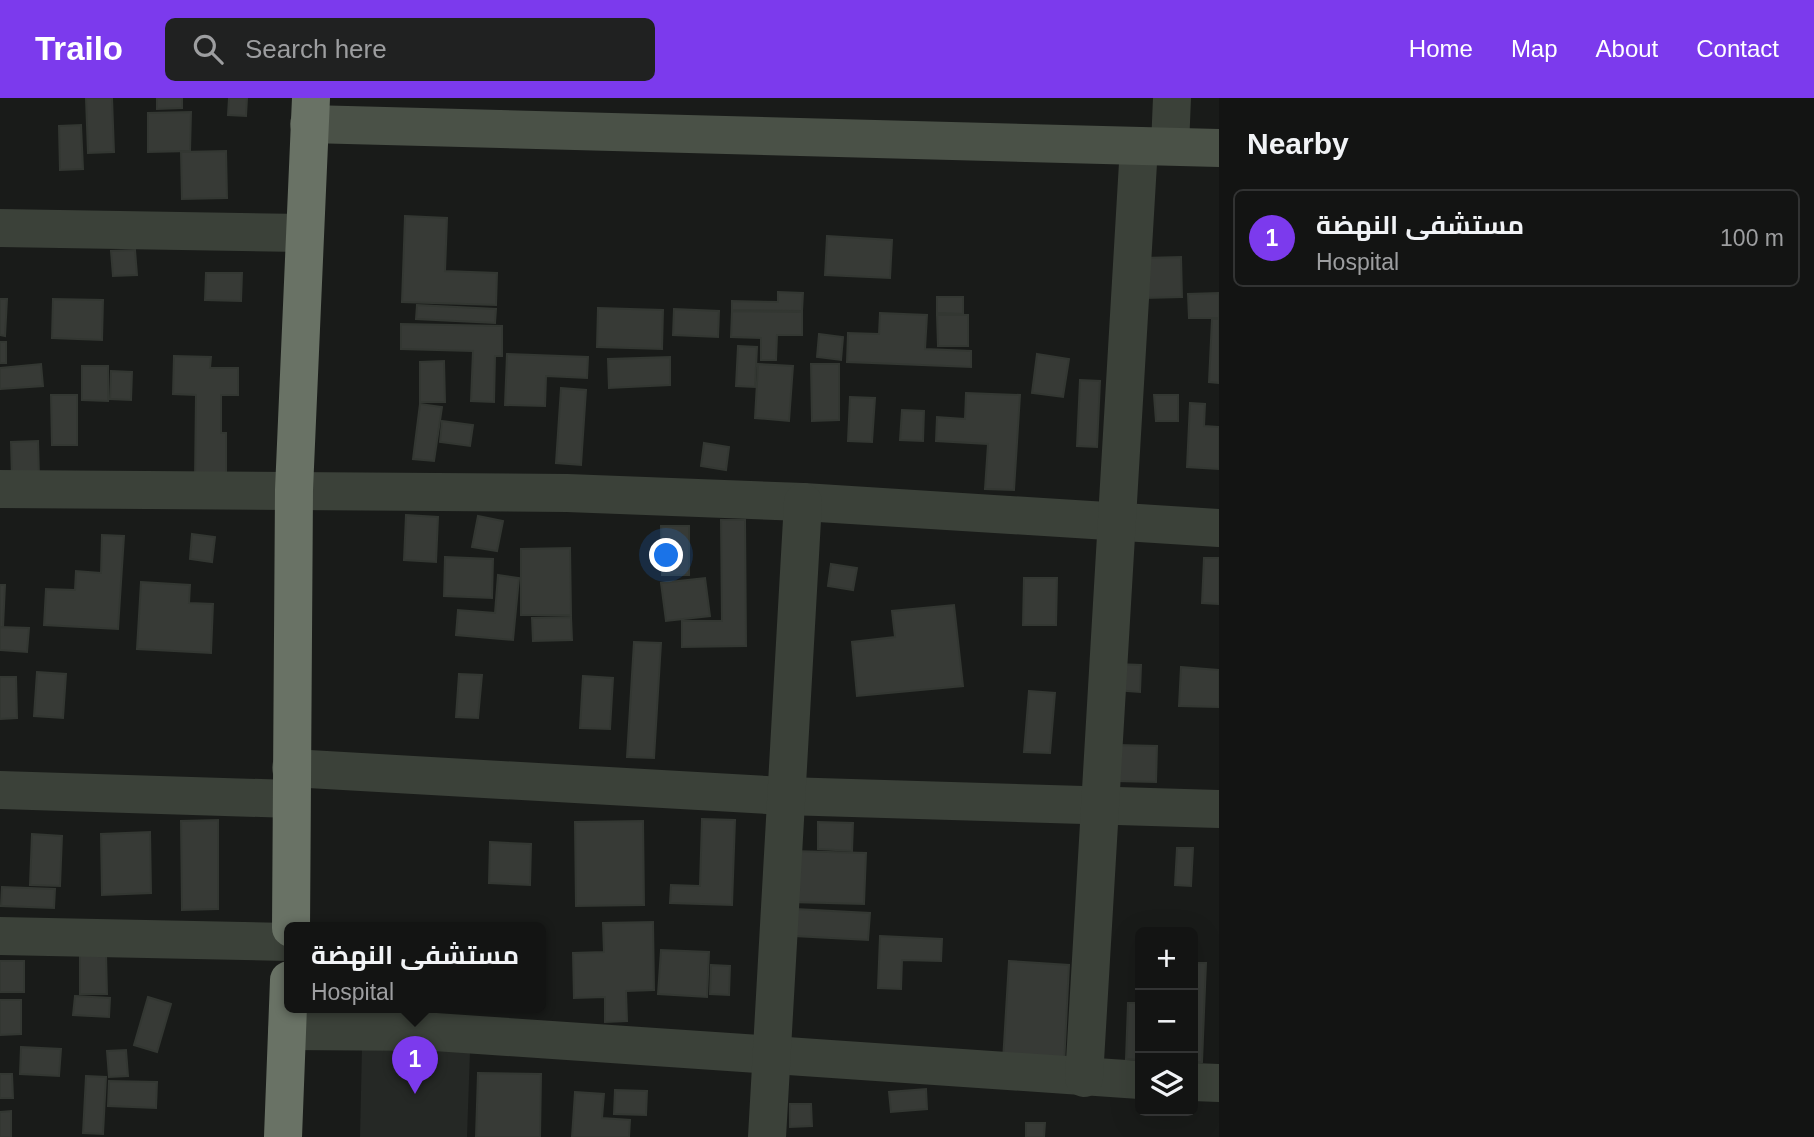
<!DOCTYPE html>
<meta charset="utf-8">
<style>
:root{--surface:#131413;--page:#202121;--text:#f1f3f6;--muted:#9d9ea0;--line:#323333;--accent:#7c3aed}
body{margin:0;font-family:Helvetica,Cairo,sans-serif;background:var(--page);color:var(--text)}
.controls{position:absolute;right:21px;bottom:21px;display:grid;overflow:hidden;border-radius:10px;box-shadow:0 7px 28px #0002}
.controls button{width:63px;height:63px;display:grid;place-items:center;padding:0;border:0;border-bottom:2px solid var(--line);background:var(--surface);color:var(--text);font:35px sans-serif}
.you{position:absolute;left:667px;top:458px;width:24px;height:24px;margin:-18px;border:5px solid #fff;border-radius:50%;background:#1a73e8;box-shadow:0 0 0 10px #1a73e833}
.badge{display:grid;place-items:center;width:46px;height:46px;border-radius:50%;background:var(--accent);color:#fff;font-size:23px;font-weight:700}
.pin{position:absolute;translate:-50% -58px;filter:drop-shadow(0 2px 4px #0008)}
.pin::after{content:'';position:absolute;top:37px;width:24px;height:21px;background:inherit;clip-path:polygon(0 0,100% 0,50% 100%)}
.popup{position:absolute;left:284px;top:824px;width:262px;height:91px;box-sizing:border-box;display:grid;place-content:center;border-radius:10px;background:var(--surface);filter:drop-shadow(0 2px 5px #0005);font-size:23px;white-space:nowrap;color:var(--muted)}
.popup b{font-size:26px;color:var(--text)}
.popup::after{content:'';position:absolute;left:50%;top:100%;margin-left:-14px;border:14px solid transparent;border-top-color:var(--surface)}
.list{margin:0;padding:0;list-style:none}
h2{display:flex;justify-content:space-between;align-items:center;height:91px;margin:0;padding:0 28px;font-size:30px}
h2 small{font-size:23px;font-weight:400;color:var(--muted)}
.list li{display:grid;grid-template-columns:46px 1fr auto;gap:21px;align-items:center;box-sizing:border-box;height:98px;margin:0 14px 14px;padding:0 14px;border:2px solid var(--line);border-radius:10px}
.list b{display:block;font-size:26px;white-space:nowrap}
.list p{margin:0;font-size:23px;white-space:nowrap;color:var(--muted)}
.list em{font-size:23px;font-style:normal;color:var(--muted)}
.icon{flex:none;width:38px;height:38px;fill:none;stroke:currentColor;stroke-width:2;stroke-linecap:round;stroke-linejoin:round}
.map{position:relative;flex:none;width:1219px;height:1039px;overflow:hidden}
header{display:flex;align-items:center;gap:42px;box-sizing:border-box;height:98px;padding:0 35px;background:var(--accent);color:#fff}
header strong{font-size:33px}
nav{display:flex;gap:38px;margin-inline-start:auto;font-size:24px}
.search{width:490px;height:63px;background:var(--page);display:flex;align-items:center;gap:18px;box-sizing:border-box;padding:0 24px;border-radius:10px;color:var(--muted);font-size:26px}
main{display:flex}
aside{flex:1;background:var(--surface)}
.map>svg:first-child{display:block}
</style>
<header>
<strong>Trailo</strong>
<div class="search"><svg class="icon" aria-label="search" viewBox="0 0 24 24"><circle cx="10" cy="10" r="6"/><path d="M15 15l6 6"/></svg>Search here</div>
<nav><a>Home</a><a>Map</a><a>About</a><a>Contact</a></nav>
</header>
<main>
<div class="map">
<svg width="1219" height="1039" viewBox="0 0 1219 1039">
<rect width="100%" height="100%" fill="#191b19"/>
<path fill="#252825" d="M362,949l108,4 -3,86h-107z"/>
<g fill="#373a36" stroke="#333732" stroke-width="2">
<path d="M86,0h26l2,54 -26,1z"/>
<path d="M157,0h25v10l-25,1z"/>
<path d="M229,0h18l-1,18 -18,-1z"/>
<path d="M191,14l-1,39 -42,1v-39z"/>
<path d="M81,27l2,44 -23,1 -1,-44z"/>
<path d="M226,53l1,47 -45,1 -1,-47z"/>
<path d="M405,118l42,2 -2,53 52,2 -1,32 -94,-3z"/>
<path d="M827,138l65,4 -2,38 -65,-3z"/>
<path d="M135,152l2,25 -24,1 -2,-25z"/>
<path d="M1181,159l1,40 -37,1 -1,-40z"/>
<path d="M206,175h36l-1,28 -36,-1z"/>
<path d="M778,194l25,1 -1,18 -70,-1v-9l46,1z"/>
<path d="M1219,195v25h-30l-1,-24z"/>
<path d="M937,199h26v17l-26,-1z"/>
<path d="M0,201h7l-2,37 -5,-1z"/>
<path d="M53,201l50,1 -1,40 -50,-2z"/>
<path d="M417,207l79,4 -1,14 -79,-4z"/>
<path d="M598,210l65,2 -1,39 -65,-2z"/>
<path d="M674,211l45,2 -1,26 -45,-2z"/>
<path d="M732,213l70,1v23h-25l-1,25h-15v-22l-30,-1z"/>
<path d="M880,215l47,2 -2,34 46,2v16l-124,-5 1,-29 31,1z"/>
<path d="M937,217h31v31h-30z"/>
<path d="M1212,221h7v64l-10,-1z"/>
<path d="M401,226l101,2v30h-7l-1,46 -23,-1 2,-50 -72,-2z"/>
<path d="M819,236l24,3 -2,23 -24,-3z"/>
<rect x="0" y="244" width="6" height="21"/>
<path d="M738,248l19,1 -2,40 -19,-1z"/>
<path d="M507,256l81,3 -1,21 -41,-2 -1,30 -40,-1z"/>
<path d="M1037,256l32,5 -6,38 -31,-4z"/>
<path d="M174,258l37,1 -1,11h28v27h-17v38h5v47h-31l1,-85 -23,-1z"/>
<path d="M670,259v28l-61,3 -1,-29z"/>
<path d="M444,263l1,41h-25v-40z"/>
<path d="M41,266l2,22 -43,3v-21z"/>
<path d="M758,266l35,2 -4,55 -34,-3z"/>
<path d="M811,266h28v56l-27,1z"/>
<path d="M82,268h26v35l-26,-1z"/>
<path d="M111,273l21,1 -1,28 -21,-1z"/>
<path d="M1080,282l20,1 -3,66 -20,-1z"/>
<path d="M561,290l25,2 -5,75 -25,-2z"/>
<path d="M966,295l54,2 -6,95 -29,-1 3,-45 -52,-3 1,-24 28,2z"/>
<path d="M51,297h26v50h-25z"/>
<path d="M1154,297h24v26h-22z"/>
<path d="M850,299l25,1 -3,44 -24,-1z"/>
<path d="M1190,305l15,1 -1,22 15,1v42l-32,-2z"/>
<path d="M420,306l22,3 -8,54 -21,-2z"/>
<path d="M902,312l22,1 -1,30 -23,-1z"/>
<path d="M442,323l31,4 -3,21 -30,-4z"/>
<path d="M38,343l1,37h-27l-1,-36z"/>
<path d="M704,345l25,4 -3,23 -25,-4z"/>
<path d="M406,417l32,2 -2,45 -32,-2z"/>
<path d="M478,418l25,5 -6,30 -25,-4z"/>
<path d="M721,422h24l1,126 -64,1v-26h40z"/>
<path d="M661,428h28v49h-27z"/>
<path d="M192,436l23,3 -3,25 -22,-3z"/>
<path d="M102,437l22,1 -6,93 -74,-4 2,-36 29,1 1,-19 25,2z"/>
<path d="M570,450l1,67h-50v-66z"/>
<path d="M445,459l48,2 -1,39 -48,-2z"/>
<path d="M1204,460h15v46l-17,-1z"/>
<path d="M831,466l26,4 -4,22 -25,-4z"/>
<path d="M498,477l21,3 -6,62 -57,-5 2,-25 37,3z"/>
<path d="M705,480l5,38 -44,5 -5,-38z"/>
<path d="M1024,480h33l-1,47h-33z"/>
<path d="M141,484l49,3 -1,18 24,1 -2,49 -74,-4z"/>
<path d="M0,487h5l-2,42h-3z"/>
<path d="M954,507l9,81 -106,10 -5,-54 43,-5 -3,-26z"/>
<path d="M571,519l1,23 -39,1 -1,-23z"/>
<path d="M0,529l29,1 -2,24 -27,-2z"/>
<path d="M634,544l27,1 -7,115 -27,-1z"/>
<path d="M1115,566l26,1 -1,27 -26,-2z"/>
<path d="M1181,569l38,3v37l-40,-1z"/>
<path d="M37,574l29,2 -3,44 -29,-2z"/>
<path d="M459,576l23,1 -4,43 -22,-1z"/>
<path d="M583,578l30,2 -3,51 -30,-1z"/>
<path d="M0,579h16l1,41 -17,1z"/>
<path d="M1029,593l26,2 -5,60 -26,-1z"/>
<path d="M1117,647l40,1 -1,36 -40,-1z"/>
<path d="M702,721l33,1 -3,85 -62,-2 1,-18 29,1z"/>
<path d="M218,722v89l-36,1 -1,-89z"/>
<path d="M643,723l1,84 -68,1 -1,-84z"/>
<path d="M818,724l35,1 -1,28 -34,-2z"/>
<path d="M150,734l1,61 -49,2 -1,-61z"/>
<path d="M32,736l30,2 -2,50 -30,-1z"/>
<path d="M490,744l41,2 -1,41 -41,-2z"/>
<path d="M1177,750h16l-2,38 -16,-1z"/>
<path d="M791,753l75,2 -2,51 -75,-2z"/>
<path d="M2,789l53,2 -1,19 -53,-2z"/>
<path d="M795,811l75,4 -2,27 -74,-4z"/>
<path d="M653,824l1,68 -28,1 1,30 -22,1v-25l-31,1 -1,-45 31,-1 -1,-29z"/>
<path d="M880,838l62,3 -1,22 -39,-1 -1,29 -23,-1z"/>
<path d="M661,852l48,2 -2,45 -49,-3z"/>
<path d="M80,856h26l1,40h-27z"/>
<rect x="0" y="863" width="24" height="31"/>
<path d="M1009,863l60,4 -5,100 -61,-4z"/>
<path d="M1193,865h13l-4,99h-9z"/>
<path d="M711,867l19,1 -1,29 -19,-1z"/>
<path d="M75,898l35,2 -1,19 -36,-2z"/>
<path d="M148,899l23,7 -14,48 -23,-7z"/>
<path d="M0,902h21v34l-21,1z"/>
<path d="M1128,905h12v57l-14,-1z"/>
<path d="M21,949l40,2 -2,27 -39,-2z"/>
<path d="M126,952l2,26 -19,1 -2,-26z"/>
<path d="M478,975l63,1 -1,63h-64z"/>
<path d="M0,976h12l1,24h-13z"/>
<path d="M86,978l20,1 -3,57 -20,-1z"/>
<path d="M109,983l48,1 -1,26 -48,-2z"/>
<path d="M926,991l1,20 -36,3 -2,-20z"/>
<path d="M615,992l32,1 -1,24 -32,-1z"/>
<path d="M575,994l29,2 -2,24 28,2 -1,17h-57z"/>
<path d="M790,1006h21l1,22 -22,1z"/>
<path d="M11,1013v26h-11v-25z"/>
<path d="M1026,1025h19l-1,14h-18z"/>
</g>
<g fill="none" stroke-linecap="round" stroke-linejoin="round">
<g stroke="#3b4139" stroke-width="38">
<path d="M1170,48l2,-48"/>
<path d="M0,130l303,5"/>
<path d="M0,391l567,4 236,9 416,26"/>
<path d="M291,670l494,28 434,13"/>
<path d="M0,692l291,9"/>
<path d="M0,838l289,6"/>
<path d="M287,933l148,1 705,48"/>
<path d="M1084,980l55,-932"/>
<path d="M1193,984l26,1"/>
<path d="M767,1039l36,-635"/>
</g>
<path stroke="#4a5147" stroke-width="38" d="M309,26l910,24"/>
<g stroke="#697265" stroke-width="38">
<path d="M291,830l3,-438 17,-392"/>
<path d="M283,1039l6,-157"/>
</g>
</g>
</svg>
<div class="controls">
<button>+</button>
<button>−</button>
<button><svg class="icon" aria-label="layers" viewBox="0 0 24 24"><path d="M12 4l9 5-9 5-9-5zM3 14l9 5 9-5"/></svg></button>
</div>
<div class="you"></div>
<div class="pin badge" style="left:415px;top:996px">1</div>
<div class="popup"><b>مستشفى النهضة</b>Hospital</div>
</div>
<aside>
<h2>Nearby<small></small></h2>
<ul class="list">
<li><span class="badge">1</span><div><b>مستشفى النهضة</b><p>Hospital</p></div><em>100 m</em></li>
</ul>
</aside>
</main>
